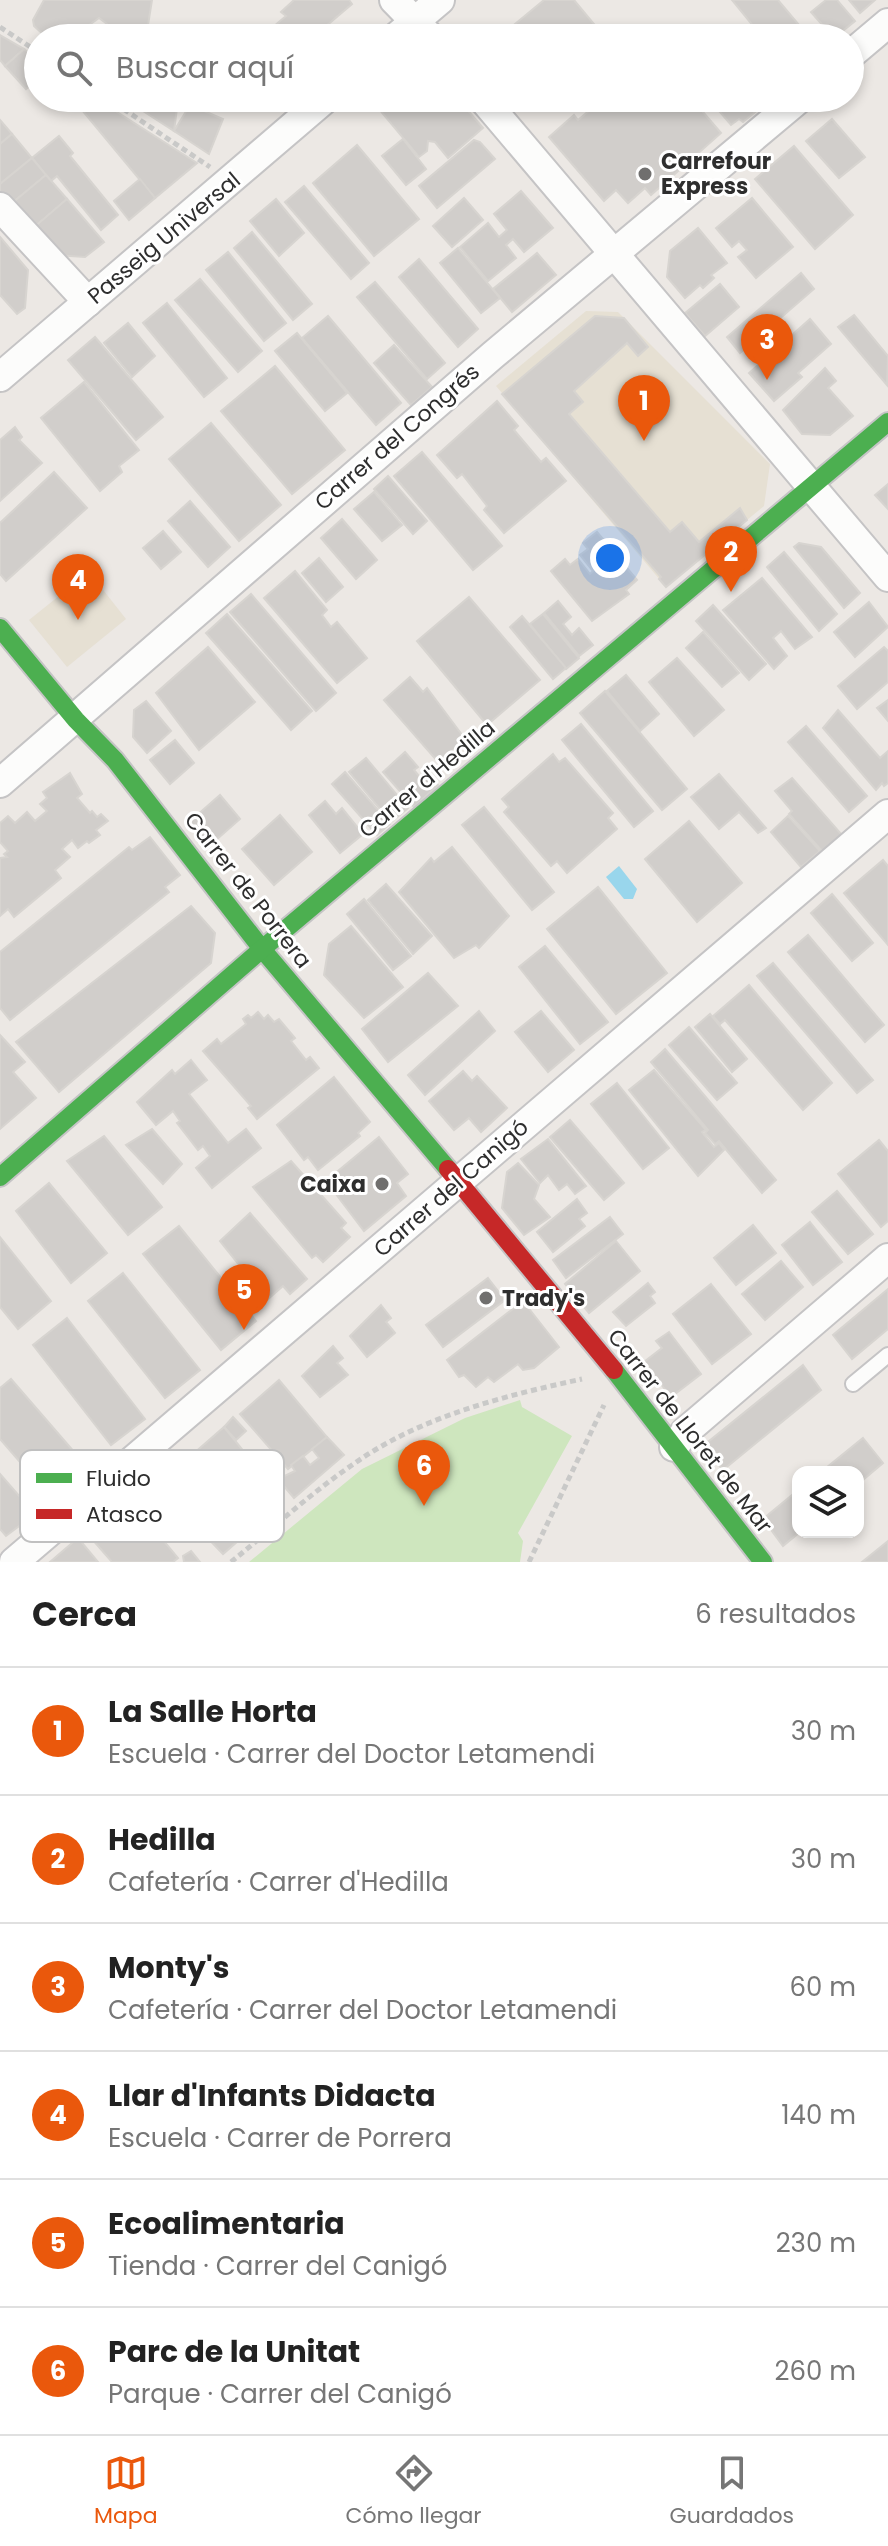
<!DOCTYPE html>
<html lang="es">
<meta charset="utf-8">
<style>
:root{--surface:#fff;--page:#f2f2f2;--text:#222;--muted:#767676;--line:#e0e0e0;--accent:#ea580c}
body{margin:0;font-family:Poppins,sans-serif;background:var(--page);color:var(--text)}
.controls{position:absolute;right:24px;bottom:24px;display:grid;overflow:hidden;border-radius:16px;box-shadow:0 4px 12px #0003}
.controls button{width:72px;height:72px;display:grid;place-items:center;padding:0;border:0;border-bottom:2px solid var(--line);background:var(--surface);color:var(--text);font:40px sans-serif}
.you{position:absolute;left:610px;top:558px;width:28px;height:28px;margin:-20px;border:6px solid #fff;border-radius:50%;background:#1a73e8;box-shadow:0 0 0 12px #1a73e833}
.badge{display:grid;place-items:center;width:52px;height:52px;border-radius:50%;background:var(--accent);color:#fff;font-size:26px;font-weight:700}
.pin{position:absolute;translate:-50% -66px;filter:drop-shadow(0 2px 4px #0008)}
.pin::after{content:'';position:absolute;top:42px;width:28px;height:24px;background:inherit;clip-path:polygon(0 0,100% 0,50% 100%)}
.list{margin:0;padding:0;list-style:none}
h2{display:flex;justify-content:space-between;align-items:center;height:104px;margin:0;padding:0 32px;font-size:34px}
h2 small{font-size:26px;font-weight:400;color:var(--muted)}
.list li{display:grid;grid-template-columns:52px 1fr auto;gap:24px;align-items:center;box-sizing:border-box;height:128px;padding:0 32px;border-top:2px solid var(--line)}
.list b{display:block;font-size:30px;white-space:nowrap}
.list p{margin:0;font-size:26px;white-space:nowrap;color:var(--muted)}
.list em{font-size:26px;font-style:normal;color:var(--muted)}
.icon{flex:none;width:44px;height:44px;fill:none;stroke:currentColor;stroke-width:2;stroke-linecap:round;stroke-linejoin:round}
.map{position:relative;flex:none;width:888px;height:1562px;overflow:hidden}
.search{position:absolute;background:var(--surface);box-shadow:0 4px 12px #0003;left:24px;right:24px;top:24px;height:88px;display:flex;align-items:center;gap:20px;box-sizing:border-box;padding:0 28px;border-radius:44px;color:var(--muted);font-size:30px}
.sheet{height:872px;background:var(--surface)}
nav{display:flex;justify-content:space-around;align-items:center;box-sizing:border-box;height:112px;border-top:2px solid var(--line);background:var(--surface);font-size:22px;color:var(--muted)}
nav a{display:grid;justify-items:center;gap:4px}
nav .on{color:var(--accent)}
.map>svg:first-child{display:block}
</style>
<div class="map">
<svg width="888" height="1562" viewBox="0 0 888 1562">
<rect width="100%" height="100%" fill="#ece8e4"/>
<g fill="#e6e0d3">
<path d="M586,311l32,1 152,152 -6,42 -98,81 -170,-201z"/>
<path d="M89,572l37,47 -59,48 -38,-47z"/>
</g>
<path fill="#cee6be" d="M520,1400l2,7 50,29 -54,97 5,8 -3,21h-271l113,-93 103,-51z"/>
<path fill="#99d6ec" d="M619,866l18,23 -4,10h-9l-18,-22z"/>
<g fill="#d1cecb" stroke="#d7d4d0" stroke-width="2">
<path d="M44,0h108l-6,38h-42l3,-14 -8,-6 -28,20h-11l-4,-5 -5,4 -7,-2 -10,-9 -1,-6z"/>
<path d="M294,0h55l3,4 -40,34h-52l26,-22 -5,-4z"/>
<path d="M544,0h30l25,30 -10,8h-91z"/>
<path d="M732,0h46l32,38h-47z"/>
<path d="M826,0h11l18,21 -21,17 -23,-26z"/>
<path d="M849,0h26l-15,13z"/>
<path d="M0,35l24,14 -19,17 -5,-6z"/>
<path d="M24,49l14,11v19l-12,10 -21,-23z"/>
<path d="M72,98h23l102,65 -42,35z"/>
<path d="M123,98l55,3 -4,30z"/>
<path d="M390,98h67l26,30 -35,30 -13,-16 -7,-1 -1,10 -8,6 -41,-49z"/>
<path d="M604,98l7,5 6,-5h74l30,35 -70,62 -6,-7 -17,15 -12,-13 -12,11 -55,-64 25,-22 4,5z"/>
<path d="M708,98h52l-5,4 5,6 -17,14 -4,-3 -8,6z"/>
<path d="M190,105l33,14 -14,35 -35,-23z"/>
<path d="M832,119l33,38 -26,21 -33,-37z"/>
<path d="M0,120l12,14 -12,10z"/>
<path d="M12,134l20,24 -32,26v-40z"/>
<path d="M59,136l14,17 -3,3 48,59 -17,15 -44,-54 -6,5 -19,-23z"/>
<path d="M403,139l23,30 -20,16 -24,-29z"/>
<path d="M474,140l6,2 15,17 -58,49 -18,-22z"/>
<path d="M357,145l62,74 -45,37 -61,-73z"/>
<path d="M794,146l59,69 -38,34 -60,-70z"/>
<path d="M32,158l14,17 -35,29 -11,-13v-7z"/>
<path d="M46,175l21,24 -35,30 -21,-25z"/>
<path d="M140,179l15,19 -26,22 -15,-19z"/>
<path d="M304,186l65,77 -18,16 -66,-77z"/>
<path d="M521,191l32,37 -29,24 -11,-13 -7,6 10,13 -28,23 -28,-34 28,-24 11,14 8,-7 -13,-16z"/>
<path d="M464,198l19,22 -31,27 -19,-21z"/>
<path d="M752,198l41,49 -37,31 -18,-21 9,-7 -8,-9 -7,6 -16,-19z"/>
<path d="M67,199l37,43 -19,15 -30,-2 -23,-26z"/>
<path d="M276,199l28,34 -25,23 -29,-35z"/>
<path d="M698,228l29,35 -16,12 3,3 -11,10 -3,-3 -15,13 -18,-21 3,-26z"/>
<path d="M252,232l60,72 -19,16 -59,-72z"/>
<path d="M0,237l28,33 -3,38 -8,6 -17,-19z"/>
<path d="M458,248l42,50 -19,15 -41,-50z"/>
<path d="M228,252l58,71 -22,18 -58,-71z"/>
<path d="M537,253l19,22 -44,37 -19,-23z"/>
<path d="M419,259l59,70 -20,18 -59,-70z"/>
<path d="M801,273l13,16 -74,64 -13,-16z"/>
<path d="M200,279l62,72 -24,21 -63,-72z"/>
<path d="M375,282l70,81 -18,16 -70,-82z"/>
<path d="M720,284l19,23 -34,29 -20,-23z"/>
<path d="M167,303l60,75 -23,19 -61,-74z"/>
<path d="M854,315l34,41 -1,29 -49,-58z"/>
<path d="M328,316l73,87 -25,22 -74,-87z"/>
<path d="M595,316l29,2 24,29 -10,9 -11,-13 -53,48 9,11 -14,12 101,118 12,-10 17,20 41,-34 7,12 -81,67 -7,-8 2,-2 -159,-183z"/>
<path d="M810,319l21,25 -33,29 4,4 -28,24 -25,-28z"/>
<path d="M128,323l27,33 -23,21 -28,-34z"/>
<path d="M297,333l50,60 -22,18 -50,-60z"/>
<path d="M95,337l68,80 -27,23 -68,-80z"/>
<path d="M394,345l38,42 -21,18 -37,-42z"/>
<path d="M275,366l70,84 -53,44 -71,-83z"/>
<path d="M825,368l11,13 -8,7 25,28 -23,19 -28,-1 -19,-24z"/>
<path d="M84,382l55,68 -20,16 3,6 -22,19 -59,-73z"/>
<path d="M497,401l21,25 -4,4 27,32 5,-4 20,23 -62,52 -20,-23 3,-4 -25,-32 -5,4 -20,-23z"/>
<path d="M211,423l70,82 -42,36 -70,-82z"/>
<path d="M15,427l7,10 -3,3 23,23 -42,38v-61z"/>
<path d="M422,452l80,94 -29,24 -79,-94z"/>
<path d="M54,472l33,36 -81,73 -6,-7v-51z"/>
<path d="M388,476l39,45 -14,13 -39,-45z"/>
<path d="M888,484v25l-13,-14z"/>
<path d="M374,492l28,33 -20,16 -28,-32z"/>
<path d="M190,501l40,46 -22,20 -40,-46z"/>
<path d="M342,519l35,41 -21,19 -35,-41z"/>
<path d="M163,531l18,21 -20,17 -18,-21z"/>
<path d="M597,532l40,48 -11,10 3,4 -37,27 -41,-50 14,-12 5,6 8,-6 12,15 3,-3 -13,-16 8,-6 -5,-6z"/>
<path d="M799,543l22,4 39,46 -16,15 -50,-61z"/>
<path d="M784,552l53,62 -18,17 -52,-64z"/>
<path d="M319,558l24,29 -17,15 -24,-29z"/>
<path d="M295,571l32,39 -5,5 9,12 6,-5 30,36 -30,25 -73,-85z"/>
<path d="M762,578l50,59 -17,12 -14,-18 -8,7 14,18 -13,13 -51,-59z"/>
<path d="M251,594l85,99 -20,18 -86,-99z"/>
<path d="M469,597l71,83 -53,45 -70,-84z"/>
<path d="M558,601l13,16 -8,7 9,11 7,-7 14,17 -14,11 -35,-43z"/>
<path d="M869,602l19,25 -33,30 -21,-25z"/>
<path d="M713,605l53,59 -17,16 -53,-59z"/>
<path d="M227,614l85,97 -21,19 -85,-97z"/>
<path d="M543,614l36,44 -13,11 -36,-45z"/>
<path d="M522,616l44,52 -13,11 -43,-52z"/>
<path d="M703,632l36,41 -17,14 -36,-39z"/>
<path d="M208,647l47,55 -56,48 -43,-57z"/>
<path d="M884,647l4,4v31l-31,27 -19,-23z"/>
<path d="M677,658l47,52 -30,26 -45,-54z"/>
<path d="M626,675l33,39 -19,17 -33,-40z"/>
<path d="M410,677l13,15 4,-4 38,51 -26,24 -55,-63z"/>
<path d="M605,691l82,98 -25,21 -82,-97z"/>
<path d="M888,700v21l-11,-13z"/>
<path d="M146,701l25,30 -24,22 -14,-16 1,-27z"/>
<path d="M838,710l42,48 8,-7v32l-4,3 -2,-3 -6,7 -53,-62z"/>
<path d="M581,724l72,87 -19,16 -72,-87z"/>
<path d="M806,726l61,70 -18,16 -61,-70z"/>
<path d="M175,740l19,23 -24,21 -20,-24z"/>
<path d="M405,752l13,15 -4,3 9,11 6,-5 9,9 -24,22 -31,-35z"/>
<path d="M553,754l6,8 6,-4 48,55 -5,5 9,11 -50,44 -10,-12 -6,5 -47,-54 5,-5 -7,-8z"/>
<path d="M366,758l42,50 -17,14 -42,-50z"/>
<path d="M345,772l45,52 -13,11 -45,-51z"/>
<path d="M70,773l12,21 -5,4 13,15 2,-2 5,6 4,-3 7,7 -12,9 4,5 -11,8 -2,-2 -9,7 -6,-8 -10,9 8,8 -15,13 6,8 -47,39 -6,-8 -8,7v-58l7,-1 -3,-3 4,-3 -8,-9v-19l8,-7 7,7 12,-11 8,9 12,-10 -7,-7 7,-6 -4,-6z"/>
<path d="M719,774l47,54 -8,5 -19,-21 -20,17 -28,-32z"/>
<path d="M792,778l50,57 -20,16 -33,-37 3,-3 -17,-20z"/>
<path d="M220,795l20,24 -32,28 -20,-24z"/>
<path d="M325,801l11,13 6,-6 21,26 -23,19 -31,-38z"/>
<path d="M484,807l70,85 -22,18 -70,-85z"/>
<path d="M280,815l32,37 -38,33 -32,-36z"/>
<path d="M788,816l32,35 -19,16 -30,-35z"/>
<path d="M689,821l53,62 -45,39 -52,-63z"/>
<path d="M150,837l30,38 -15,12 4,5 -159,128 -10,-12v-56l129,-105 3,3z"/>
<path d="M452,847l57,69 -30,32 -3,-3 -22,13 -55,-66 32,-34 3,4z"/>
<path d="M883,860l5,6v79l-44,-52z"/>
<path d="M386,884l46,52 -19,18 -45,-54z"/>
<path d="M598,887l69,86 -51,41 -69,-85z"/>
<path d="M832,894l41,49 -21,18 -41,-48z"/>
<path d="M364,899l47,57 -18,14 -46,-56z"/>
<path d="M191,906l24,27 -4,30 -152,129 -43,-50z"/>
<path d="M351,926l52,61 -39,31 -40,-43 5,-31z"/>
<path d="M808,935l76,90 -19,17 -77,-90z"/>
<path d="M545,946l63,76 -28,22 -61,-77z"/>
<path d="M773,963l100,117 -16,13 -100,-117z"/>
<path d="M428,973l30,33 -70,56 -26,-33z"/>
<path d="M749,985l83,98 -29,27 -78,-90 -5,4 -7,-8z"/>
<path d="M479,1011l16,20 -70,64 -17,-20z"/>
<path d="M541,1011l33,39 -26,22 -33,-40z"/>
<path d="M258,1012l6,7 4,-4 6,7 5,-3 16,19 -4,3 15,19 4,-3 9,11 -62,51 -9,-11 3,-2 -48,-55 14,-12 4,5 25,-20 -3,-5 5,-4 3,3z"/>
<path d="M710,1014l37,45 -15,13 -37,-45z"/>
<path d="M689,1027l48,56 -20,17 -48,-55z"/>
<path d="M0,1035l25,27 -12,10 23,26 -36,31z"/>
<path d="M665,1049l111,131 -14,13 -43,-52 -4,3 -10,-11 3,-3 -57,-68z"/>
<path d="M191,1060l16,20 -18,14 39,49 18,-14 15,19 -49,40 -16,-20 14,-12 -7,-10 -5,4 -21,-27 3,-2 -7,-10 -17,14 -19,-23 35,-32 3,4z"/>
<path d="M654,1070l52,60 -4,2 12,15 5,-4 5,7 -26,26 -69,-86z"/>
<path d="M463,1071l9,10 5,-5 30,32 -26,24 -12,-14 -15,12 -25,-29z"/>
<path d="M334,1077l36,45 -12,11 2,3 -42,34 -10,-13 -4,3 -27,-35z"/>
<path d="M617,1083l52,65 -26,21 -52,-65z"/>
<path d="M570,1120l54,63 -20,17 -54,-63z"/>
<path d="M152,1129l30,35 -19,20 -37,-39z"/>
<path d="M104,1136l58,71 -34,28 -61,-74z"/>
<path d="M379,1137l29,37 -11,9 9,13 -42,35 -38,-50z"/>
<path d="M548,1139l38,47 -11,8 -8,-10 -8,6 -11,-15 -8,8 -19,-24z"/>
<path d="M879,1140l9,11v70l-7,6 -43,-53z"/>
<path d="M291,1161l55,62 -5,5 9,9 -27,25 -7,-7 -4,3 -59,-71z"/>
<path d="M518,1163l21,22 -5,14 16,18 -26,18 -22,-27 5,-36z"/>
<path d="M49,1183l58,70 -36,30 -55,-72z"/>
<path d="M837,1191l36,43 -25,20 -36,-42z"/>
<path d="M577,1199l10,14 -8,6 6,7 -32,26 -16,-20z"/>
<path d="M250,1213l57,66 -17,15 -7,-8 -16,14 -47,-59z"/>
<path d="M610,1217l13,17 -57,44 -13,-18z"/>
<path d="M810,1222l32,40 -29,23 -31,-40z"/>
<path d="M753,1225l23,28 -40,32 -22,-27z"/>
<path d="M179,1226l77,95 -35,29 -78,-96z"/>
<path d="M0,1237l51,64 -33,28 -18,-22z"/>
<path d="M616,1241l24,30 -51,42 -24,-29z"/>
<path d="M781,1261l22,26 -38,33 -23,-26z"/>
<path d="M123,1273l77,97 -35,28 -77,-97z"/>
<path d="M488,1278l17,22 -62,47 -17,-22z"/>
<path d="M648,1283l7,9 -5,4 5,7 -29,23 -13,-14z"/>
<path d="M711,1284l40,50 -39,30 -39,-50z"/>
<path d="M888,1289v40l-36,30 -19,-24z"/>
<path d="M523,1301l36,46 -25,21 -11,2 -5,-6 -24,18 -6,-5 -12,10 -12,-12 -5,2 -12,-17z"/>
<path d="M381,1305l10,13 -5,4 9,11 -28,24 -17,-21z"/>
<path d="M67,1318l78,101 -34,26 -78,-100z"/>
<path d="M669,1332l32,42 -30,23 -27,-35 18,-14 -6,-7z"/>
<path d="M333,1346l10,12 -6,5 11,12 -28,22 -18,-21z"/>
<path d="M803,1365l18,25 -98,80 -20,-24z"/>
<path d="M11,1379l77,89 -36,31 -52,-60v-51z"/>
<path d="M279,1380l48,57 -39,32 -48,-55z"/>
<path d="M233,1417l13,14 -10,9 -12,-13z"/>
<path d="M224,1427l38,47 -16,15 23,25 -46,40 -24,-25 -15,11 -38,-45z"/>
<path d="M327,1437l17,18 -50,43 -16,-19 17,-8 -4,-6 12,-9 7,9 9,-7 -7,-9z"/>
<path d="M863,1438l20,25 -25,21v-12h-37z"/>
<path d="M0,1474l35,40 -29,22 -6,-7z"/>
<path d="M798,1490l2,42 -17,14 -20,-27z"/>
<path d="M133,1504l45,54 -5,4h-61l-20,-23z"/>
<path d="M78,1538l20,24h-48z"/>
<path d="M888,1541v21h-26z"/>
<path d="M191,1551l9,11h-16l-1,-6z"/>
</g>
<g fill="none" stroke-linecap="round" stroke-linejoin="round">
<g stroke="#c5c4c5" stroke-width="18">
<path id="lane" d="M853,1384l35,-29"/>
</g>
<g stroke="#c5c4c5" stroke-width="32">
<g id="street">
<path d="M394,0l37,38"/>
<path d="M395,38l45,-38"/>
<path d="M850,55l38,-32"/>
<path d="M482,98l406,479"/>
<path d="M0,207l88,95"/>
<path d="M0,377l326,-279"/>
<path d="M0,783l493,-428 307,-257"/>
<path d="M674,1447l11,-15 203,-174"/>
<path d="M14,1562l874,-748"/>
</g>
</g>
<g stroke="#c5c4c5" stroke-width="22">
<g id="fast">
<path d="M0,628l76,92 39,40 147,189 186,220"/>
<path d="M0,1177l262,-228 626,-527"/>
<path d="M614,1370l149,192"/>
</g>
</g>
<g stroke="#c5c4c5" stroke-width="22">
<path id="jam" d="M448,1169l166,201"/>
</g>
<g stroke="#c9c9c8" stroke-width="5" stroke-dasharray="6 4" stroke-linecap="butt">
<path d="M0,27l38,25"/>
<path d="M107,98l103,69"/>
<path d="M231,1562c41,-33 81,-70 124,-99 67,-47 149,-67 227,-84"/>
<path d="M529,1562l75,-157"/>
</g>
<use href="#lane" stroke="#fcfcfb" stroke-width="14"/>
<use href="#street" stroke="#fcfcfb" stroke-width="28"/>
<use href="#fast" stroke="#4caf50" stroke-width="18"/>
<use href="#jam" stroke="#c62828" stroke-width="18"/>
</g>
<g fill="#706f6e" stroke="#fff" stroke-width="3">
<circle cx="645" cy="174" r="8"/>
<circle cx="382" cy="1184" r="8"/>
<circle cx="486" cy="1298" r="8"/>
</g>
<g text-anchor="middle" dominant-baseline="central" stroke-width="6" stroke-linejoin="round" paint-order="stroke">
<g font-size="22" font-weight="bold" fill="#2e2e2e" stroke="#fff" text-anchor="start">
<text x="661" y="161">Carrefour<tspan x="661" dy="25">Express</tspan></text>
<text x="366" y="1184" text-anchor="end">Caixa</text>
<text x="502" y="1298">Trady's</text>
</g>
<g font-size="22" fill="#2e2e2e" stroke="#fff">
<text transform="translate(164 238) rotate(-40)">Passeig Universal</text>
<text transform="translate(397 437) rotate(-41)">Carrer del Congrés</text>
<text transform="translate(427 779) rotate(-40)">Carrer d'Hedilla</text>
<text transform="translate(248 890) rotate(52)">Carrer de Porrera</text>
<text transform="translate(451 1188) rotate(-41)">Carrer del Canigó</text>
<text transform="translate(690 1431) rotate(52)">Carrer de Lloret de Mar</text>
</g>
</g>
<rect x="20" y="1450" width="264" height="92" rx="12" fill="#fff" stroke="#c0c0c0" stroke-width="2"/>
<rect x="36" y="1473" width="36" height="10" fill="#4caf50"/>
<rect x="36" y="1509" width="36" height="10" fill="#c62828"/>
<g font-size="22" fill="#2e2e2e">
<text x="86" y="1486">Fluido</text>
<text x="86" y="1522">Atasco</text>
</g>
</svg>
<div class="controls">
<button><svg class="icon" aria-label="layers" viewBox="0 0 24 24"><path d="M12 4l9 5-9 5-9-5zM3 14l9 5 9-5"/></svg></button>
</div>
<div class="you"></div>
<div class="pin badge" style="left:644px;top:441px">1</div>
<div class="pin badge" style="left:731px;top:592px">2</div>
<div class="pin badge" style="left:767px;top:380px">3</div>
<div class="pin badge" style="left:78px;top:620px">4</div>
<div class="pin badge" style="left:244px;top:1330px">5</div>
<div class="pin badge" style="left:424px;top:1506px">6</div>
<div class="search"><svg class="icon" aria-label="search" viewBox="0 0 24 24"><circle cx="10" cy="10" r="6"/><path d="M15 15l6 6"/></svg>Buscar aquí</div>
</div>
<section class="sheet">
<h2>Cerca<small>6 resultados</small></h2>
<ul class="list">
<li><span class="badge">1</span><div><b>La Salle Horta</b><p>Escuela · Carrer del Doctor Letamendi</p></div><em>30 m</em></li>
<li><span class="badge">2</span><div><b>Hedilla</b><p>Cafetería · Carrer d'Hedilla</p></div><em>30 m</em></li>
<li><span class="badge">3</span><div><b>Monty's</b><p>Cafetería · Carrer del Doctor Letamendi</p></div><em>60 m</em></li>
<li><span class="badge">4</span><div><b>Llar d'Infants Didacta</b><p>Escuela · Carrer de Porrera</p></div><em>140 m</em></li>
<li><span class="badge">5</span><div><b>Ecoalimentaria</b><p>Tienda · Carrer del Canigó</p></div><em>230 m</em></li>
<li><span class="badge">6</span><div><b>Parc de la Unitat</b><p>Parque · Carrer del Canigó</p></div><em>260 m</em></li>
</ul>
</section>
<nav>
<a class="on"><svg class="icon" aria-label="map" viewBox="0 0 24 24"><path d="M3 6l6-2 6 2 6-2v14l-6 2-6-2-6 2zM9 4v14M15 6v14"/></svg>Mapa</a>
<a><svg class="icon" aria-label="directions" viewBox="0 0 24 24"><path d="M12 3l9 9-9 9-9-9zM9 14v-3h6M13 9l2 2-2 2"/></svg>Cómo llegar</a>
<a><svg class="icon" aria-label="saved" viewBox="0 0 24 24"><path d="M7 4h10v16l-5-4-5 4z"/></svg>Guardados</a>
</nav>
